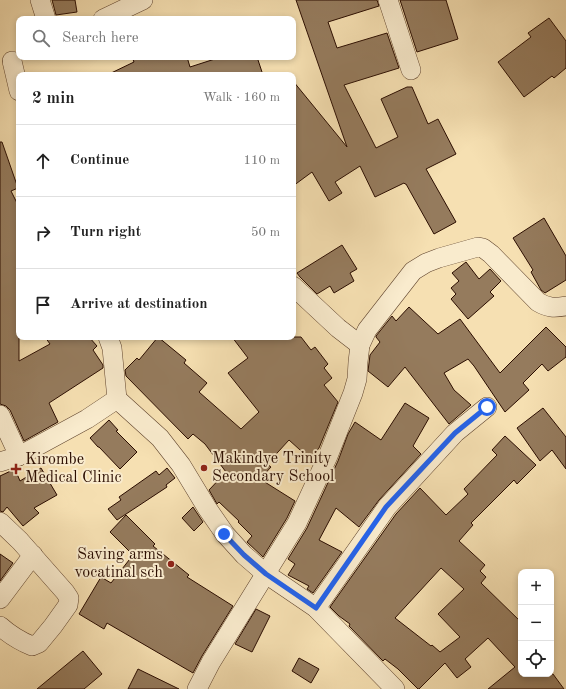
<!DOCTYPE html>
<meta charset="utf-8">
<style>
:root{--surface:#fff;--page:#f2f2f2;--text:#222;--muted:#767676;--line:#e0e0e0}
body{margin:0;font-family:"Old Standard TT",serif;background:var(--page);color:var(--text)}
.controls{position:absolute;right:12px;bottom:12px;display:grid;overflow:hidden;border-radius:8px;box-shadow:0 2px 6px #0003}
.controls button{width:36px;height:36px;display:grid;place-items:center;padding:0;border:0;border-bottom:1px solid var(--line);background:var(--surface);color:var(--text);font:20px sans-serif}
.stop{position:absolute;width:12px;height:12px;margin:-9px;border:3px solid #2563eb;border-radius:50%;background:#fff}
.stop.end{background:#2563eb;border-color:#fff;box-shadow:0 1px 4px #0008}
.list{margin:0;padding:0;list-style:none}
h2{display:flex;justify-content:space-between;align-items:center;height:52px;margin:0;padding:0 16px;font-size:17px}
h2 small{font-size:13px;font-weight:400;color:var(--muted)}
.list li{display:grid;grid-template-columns:26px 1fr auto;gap:12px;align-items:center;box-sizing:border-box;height:72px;padding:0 16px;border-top:1px solid var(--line)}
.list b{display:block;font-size:15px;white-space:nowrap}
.list em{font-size:13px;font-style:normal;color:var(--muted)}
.icon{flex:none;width:22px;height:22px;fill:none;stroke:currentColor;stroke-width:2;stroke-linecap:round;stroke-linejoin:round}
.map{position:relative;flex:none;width:566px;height:689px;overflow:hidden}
.search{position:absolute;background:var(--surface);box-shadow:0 2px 6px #0003;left:16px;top:16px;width:280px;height:44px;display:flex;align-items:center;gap:10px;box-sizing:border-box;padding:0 14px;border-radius:8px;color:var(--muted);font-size:15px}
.panel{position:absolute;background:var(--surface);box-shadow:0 2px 6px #0003;left:16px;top:72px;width:280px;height:268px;border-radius:8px}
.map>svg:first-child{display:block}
</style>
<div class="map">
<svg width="566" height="689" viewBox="0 0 566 689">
<rect width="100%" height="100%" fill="#f6e0b2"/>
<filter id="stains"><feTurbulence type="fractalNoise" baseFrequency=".005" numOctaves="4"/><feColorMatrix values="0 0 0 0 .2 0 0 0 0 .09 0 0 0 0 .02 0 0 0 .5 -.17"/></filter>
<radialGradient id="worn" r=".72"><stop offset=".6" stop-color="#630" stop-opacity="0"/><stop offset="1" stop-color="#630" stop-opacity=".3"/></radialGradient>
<g fill="#957b5d" stroke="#2b0d00" fill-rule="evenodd">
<path d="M52,0h23l2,12 -21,3z"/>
<path d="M296,0h81l2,6 -51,16 9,26 50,-15 12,35 -55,17 32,63 22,-11 -17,-38 26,-12h5l16,37 10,-5 18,35 -30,15 30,53 -22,12 -28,-50h-1l-1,-1 -29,14 -15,-31 -25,16 7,11 -13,8 -17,-29 -19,14v-105l54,66z"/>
<path d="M400,0h46l12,39 -41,13z"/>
<path d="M549,18l17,23v27l-12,10 -2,-2 -28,21 -26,-35 33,-25 -3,-4z"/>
<path d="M132,57h55l3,10 31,-10h36l6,18h-156l27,-13z"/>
<path d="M0,142h2l16,46 -7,3 8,16v154l31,-17 -5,-7h44l8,9 -4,4 10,15v3l-54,35 9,19 -34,19 -14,-31 -4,-4 -6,-2z"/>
<path d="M544,218l22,38v24l-21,13 -4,-3 -10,-18 2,-2 -20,-32z"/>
<path d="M342,245l15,24 -7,4 4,8 -20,12 -4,-7 -13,8 -17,-17 -3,-4z"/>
<path d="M466,262l13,17 11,-10 11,12 -11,11 4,4 -26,23 -17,-20 5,-5 -5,-6 8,-7 -7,-8z"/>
<path d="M409,307l29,27 22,-15 40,54 46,-46 20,20v10l-18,14 -6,-7 -19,19 6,7 -24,22 -31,-46 -6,-7 -24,14 10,17 17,15 -22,19 -44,-57 -17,20 -20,-16 2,-16 10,-13 -4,-5v-1l16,-20 4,5z"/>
<path d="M158,337l28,23 -2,3 23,20 -8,9 42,37 18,-17 -31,-39 20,-15 -16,-21h69l10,13 4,-3 13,17 -4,4 8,10 -8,7 14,17 -19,46 -9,11 -21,-19 -22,24 4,3 -11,12 35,22 -8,17 -24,39 -16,-15 5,-6 -14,-14 1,-1 -20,-19 -2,2 -8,-14 17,-18 -21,-28 -12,-10 -5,5 -62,-63 -1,-6 12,-12 2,2z"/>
<path d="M405,403l24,15 -16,28 8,8 -42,46 -20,27 -23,-19 -17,32 23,12 -29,41 -6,-4 2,-3 -21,-11 7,-11 -7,-5 19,-31 31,-67 10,-27 7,-12 26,18z"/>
<path d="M543,408l23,29v32l-14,-19 -12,11 -23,-33z"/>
<path d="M109,420l9,10 -2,1 21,21 -17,17 -21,-22h-1l-8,-9z"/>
<path d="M505,436l31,29 -19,19 -3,-4 -43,43 2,2 -14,16 26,24 -5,6 6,6 -5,6 40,39v52h32l11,15h-76l27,-22 -27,-29 -23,21 6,8 -14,11 -12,-15 -26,26h-1l-20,-20 -13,-10 -2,2 -2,-2 -32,-33 1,-2 -11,-8 -9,-9 66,-93 24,-26 26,27 22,-21 -4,-5 33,-34 -5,-5zM441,568l23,21 -26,25 22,23 -20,15 -8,-7 -1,1 -36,-28z"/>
<path d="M41,468l16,27 -23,13 5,5 -16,13 -16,-19 -4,5 -3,-1v-35l15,-7 5,12z"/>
<path d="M167,468l8,10 -9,7 1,2 -50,33 -9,-11 13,-9 -2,-3 37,-26 3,4z"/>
<path d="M193,507l10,15 -9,9 -12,-13z"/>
<path d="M126,515l29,29 -2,2 36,29 -2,2 46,29 -31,50 -9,17 -86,-50 -3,6 -25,-15 22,-37 10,6 22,-28 -23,-23z"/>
<path d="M0,554l13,9 -13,18z"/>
<path d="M256,609l14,7 -18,36 -17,-8z"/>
<path d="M83,651l19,23 -18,15h-47z"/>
<path d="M299,658l20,11 -8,14 -19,-12z"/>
<path d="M138,669l41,20h-51z"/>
</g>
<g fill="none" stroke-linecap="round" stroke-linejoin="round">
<g stroke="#5e422c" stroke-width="20">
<g id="minor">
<path d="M40,0l6,19"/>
<path d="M388,0l23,70"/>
<path d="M103,19l40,-19"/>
<path d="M12,61l7,30"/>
<path d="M293,286l45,42 22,17"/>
<path d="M108,337l4,11 5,51"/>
<path d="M0,415l19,41"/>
<path d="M0,462l19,-6 68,-37 30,-20 43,39 21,27 26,43 18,26 19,21 22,19 50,34 79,81"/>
<path d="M0,522l20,19 45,51 4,6 -1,7 -15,21 -14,17 -7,3c-12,-5 -22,-11 -32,-20"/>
<path d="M0,599l33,-44"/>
<path d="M316,608l71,-101 68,-74 32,-26"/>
<path d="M197,689l14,-27 86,-139 31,-67 25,-63 4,-14 1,-17 2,-17 7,-15 46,-59 13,-8 13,-5 39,-11 5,1 8,6 47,48c10,6 16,6 28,4"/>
</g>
</g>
<use href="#minor" stroke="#f9ebcd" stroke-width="19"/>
</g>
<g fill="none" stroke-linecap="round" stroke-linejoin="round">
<path stroke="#2563eb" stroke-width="5" d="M224,534l20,21 22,19 50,34 70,-101 69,-74 32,-26"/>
</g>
<g fill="#8f2418" stroke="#f9ebcd" stroke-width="1.5">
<circle cx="204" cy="468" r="4"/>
<path d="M14 463h4v4h4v4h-4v4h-4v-4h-4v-4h4z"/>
<circle cx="171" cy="564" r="4"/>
</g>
<g text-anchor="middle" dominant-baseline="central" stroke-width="4" stroke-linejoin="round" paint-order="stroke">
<g font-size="16" fill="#2b0d00" stroke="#f9ebcd" text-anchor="start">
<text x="212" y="459">Makindye Trinity<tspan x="212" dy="18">Secondary School</tspan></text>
<text x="25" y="460">Kirombe<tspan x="25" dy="18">Medical Clinic</tspan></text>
<text x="163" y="555" text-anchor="end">Saving arms<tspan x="163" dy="18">vocatinal sch</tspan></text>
</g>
</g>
<rect width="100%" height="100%" filter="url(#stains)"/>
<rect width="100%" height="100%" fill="url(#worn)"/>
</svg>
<div class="controls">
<button>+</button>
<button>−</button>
<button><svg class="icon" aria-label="locate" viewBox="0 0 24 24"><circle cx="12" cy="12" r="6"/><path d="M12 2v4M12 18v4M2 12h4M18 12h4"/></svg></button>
</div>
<div class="stop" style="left:487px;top:407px"></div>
<div class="stop end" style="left:224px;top:534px"></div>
<div class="search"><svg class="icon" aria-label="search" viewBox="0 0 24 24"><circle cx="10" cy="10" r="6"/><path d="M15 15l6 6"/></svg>Search here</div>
<section class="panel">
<h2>2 min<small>Walk · 160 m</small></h2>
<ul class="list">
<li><svg class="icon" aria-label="ahead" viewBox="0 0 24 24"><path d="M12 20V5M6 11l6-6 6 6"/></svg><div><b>Continue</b></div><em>110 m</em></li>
<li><svg class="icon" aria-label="right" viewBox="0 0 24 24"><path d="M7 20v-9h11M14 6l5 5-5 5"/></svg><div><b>Turn right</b></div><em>50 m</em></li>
<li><svg class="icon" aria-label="arrive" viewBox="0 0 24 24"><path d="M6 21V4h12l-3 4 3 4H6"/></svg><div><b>Arrive at destination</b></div></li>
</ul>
</section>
</div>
